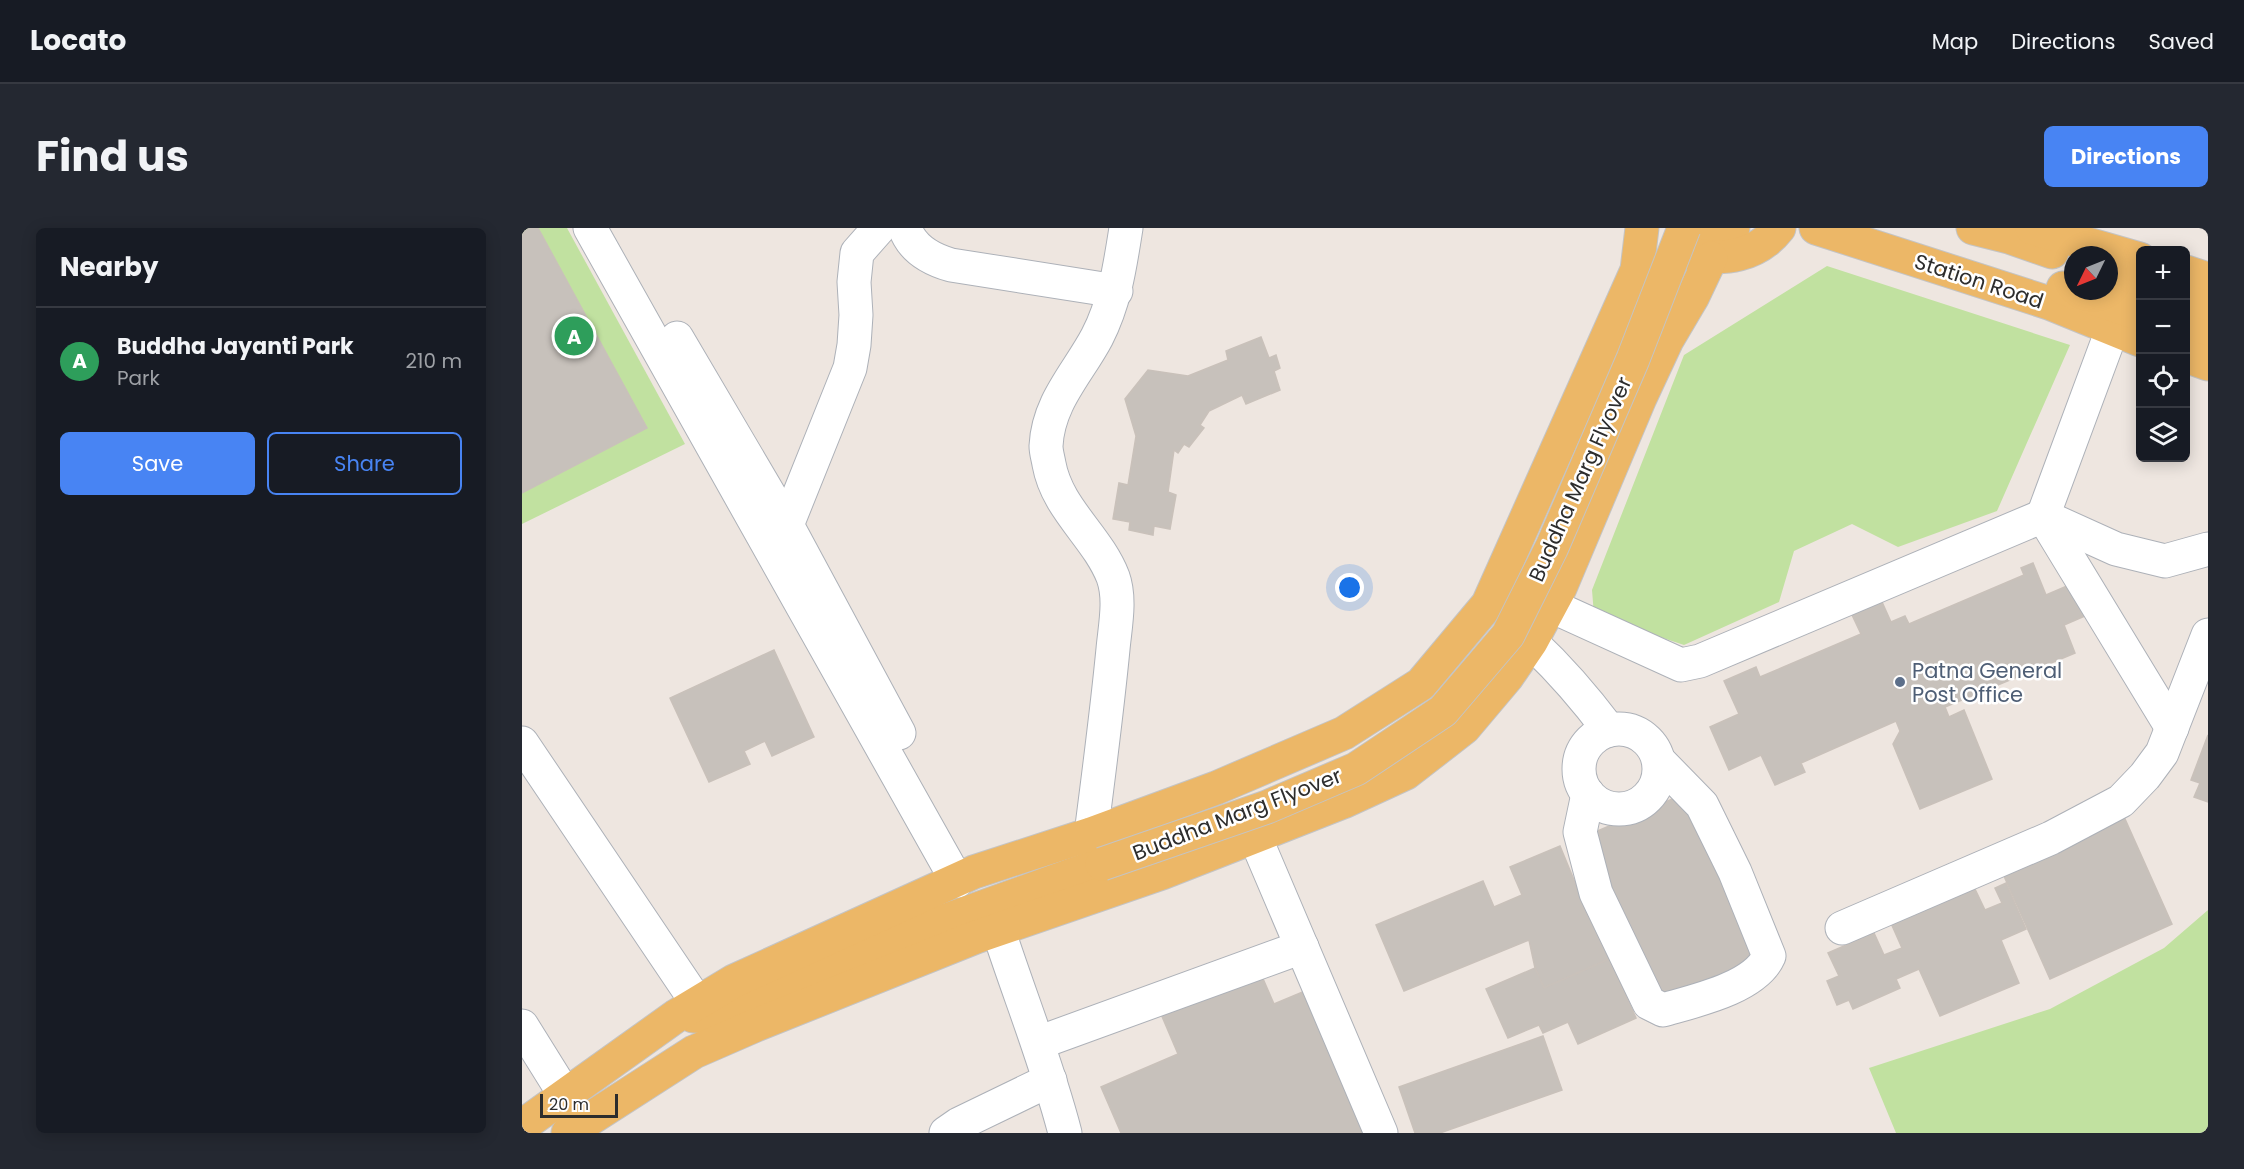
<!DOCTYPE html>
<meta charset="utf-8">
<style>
:root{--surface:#171b24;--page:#242831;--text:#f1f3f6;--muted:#9ea1a6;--line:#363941;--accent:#4884f3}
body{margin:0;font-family:Poppins,sans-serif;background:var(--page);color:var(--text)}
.controls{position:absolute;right:18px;top:18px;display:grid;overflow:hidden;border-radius:9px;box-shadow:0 3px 15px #0003}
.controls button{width:54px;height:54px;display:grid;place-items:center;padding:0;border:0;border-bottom:2px solid var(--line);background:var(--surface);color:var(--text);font:30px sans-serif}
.compass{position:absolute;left:1542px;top:18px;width:54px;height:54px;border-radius:50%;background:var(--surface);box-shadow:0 3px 15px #0003;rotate:227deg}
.scale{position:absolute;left:18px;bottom:15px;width:78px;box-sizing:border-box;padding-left:6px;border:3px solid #2d2d2d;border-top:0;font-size:16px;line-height:21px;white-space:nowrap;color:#2d2d2d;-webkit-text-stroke:4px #fff;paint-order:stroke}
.you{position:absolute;left:828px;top:360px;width:21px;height:21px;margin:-15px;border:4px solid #fff;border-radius:50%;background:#1a73e8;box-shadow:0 0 0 9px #1a73e833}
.badge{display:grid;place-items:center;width:39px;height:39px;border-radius:50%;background:var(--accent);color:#fff;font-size:20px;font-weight:700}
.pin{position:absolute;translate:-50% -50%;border:3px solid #fff;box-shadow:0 2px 6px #0006}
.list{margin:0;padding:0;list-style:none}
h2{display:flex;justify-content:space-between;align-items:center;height:78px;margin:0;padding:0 24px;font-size:26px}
h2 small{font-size:20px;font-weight:400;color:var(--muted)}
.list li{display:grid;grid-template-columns:39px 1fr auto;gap:18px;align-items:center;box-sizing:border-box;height:108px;padding:0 24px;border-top:2px solid var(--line)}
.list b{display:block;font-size:22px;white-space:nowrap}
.list p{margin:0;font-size:20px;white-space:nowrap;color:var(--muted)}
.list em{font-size:20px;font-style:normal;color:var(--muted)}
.actions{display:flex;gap:12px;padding:18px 24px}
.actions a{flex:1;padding:14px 0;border:2px solid var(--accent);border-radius:9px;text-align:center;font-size:21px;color:var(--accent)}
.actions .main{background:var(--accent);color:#fff}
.icon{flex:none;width:33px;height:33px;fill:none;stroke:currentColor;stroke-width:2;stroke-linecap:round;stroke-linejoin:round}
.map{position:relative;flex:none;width:1686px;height:905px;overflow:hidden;border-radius:9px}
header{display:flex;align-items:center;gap:36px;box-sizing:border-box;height:84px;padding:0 30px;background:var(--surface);border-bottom:2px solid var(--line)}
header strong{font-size:28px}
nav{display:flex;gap:33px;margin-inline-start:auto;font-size:21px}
.intro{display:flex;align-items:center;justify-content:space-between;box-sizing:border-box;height:144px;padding:0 36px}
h1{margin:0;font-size:42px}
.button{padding:15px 27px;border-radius:9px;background:var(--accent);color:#fff;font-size:21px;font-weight:700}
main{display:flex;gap:36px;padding:0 36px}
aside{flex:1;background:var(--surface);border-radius:9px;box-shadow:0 3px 15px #0003}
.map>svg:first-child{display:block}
</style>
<header>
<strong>Locato</strong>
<nav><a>Map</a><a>Directions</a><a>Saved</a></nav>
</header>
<div class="intro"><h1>Find us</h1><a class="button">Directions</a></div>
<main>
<aside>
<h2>Nearby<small></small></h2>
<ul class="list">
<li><span class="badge" style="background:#2e9e5b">A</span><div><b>Buddha Jayanti Park</b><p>Park</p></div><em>210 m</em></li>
</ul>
<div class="actions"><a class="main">Save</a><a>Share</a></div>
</aside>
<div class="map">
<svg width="1686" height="905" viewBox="0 0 1686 905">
<rect width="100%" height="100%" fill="#eee6e0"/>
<g fill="#c1e1a0">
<path d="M0,0h45l118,216 -163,80z"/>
<path d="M1305,38l243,79 -73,166 -99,36 -46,-23 -58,27 -15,51 -95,43 -90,-30 -2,-25 92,-235z"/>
<path d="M1686,682v223h-312l-27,-65 181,-59 114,-61z"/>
</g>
<g fill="#c7c1bb" stroke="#c9c1ba" stroke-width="1.5">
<path d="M0,0h16l109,200 -125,65z"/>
<path d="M739,109l8,21 7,-3 4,13 -6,3 6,19 -34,14 -4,-9 -33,16 -9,14 4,3 -15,19 -5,-3 -6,9 -4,-3 -6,42 8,3 -6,34 -16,-3 -1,9 -24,-5 1,-8 -17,-3 6,-36 9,2 8,-49 -11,-37 23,-29 40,6 40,-16 -2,-9z"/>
<path d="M1511,335l13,32 28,-12 13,32 -23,10 11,28 -130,54 4,10 15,-7 28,69 -72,30 -27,-65 7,-13 -4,-10 -95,42 4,9 -30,13 -14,-30 -32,15 -19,-43 29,-13 -15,-33 32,-14 4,10 101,-43 -9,-19 30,-13 9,20 14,-6 4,8 115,-49 -3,-7z"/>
<path d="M252,422l40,87 -42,19 -7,-15 -21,10 6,13 -41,18 -39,-84z"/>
<path d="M1686,507v67l-14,-5 6,-14 -9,-3z"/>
<path d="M1162,566l73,169 -98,42 -73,-169z"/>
<path d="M1599,582l51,114 -122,55 -51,-114z"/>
<path d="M1038,618l28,68 28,40 -7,5 -65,29 -9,-20 -6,-28 -125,51 -28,-66 107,-44 11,26 28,-12 -12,-28z"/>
<path d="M1484,655l20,46 -25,11 18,43 -79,33 -21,-47 -23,10 4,9 -47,21 -4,-9 -12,5 -10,-24 12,-5 -11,-23 46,-20 10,22 18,-7 -12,-27 83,-36 12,25 17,-7 -7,-15z"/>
<path d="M1087,731l27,59 -58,26 -10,-22 -25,11 -4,-8 -31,13 -22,-49 49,-21 9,20z"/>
<path d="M735,737l17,39 31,-13 60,142h-244l-20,-46 77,-33 -20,-47z"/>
<path d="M1021,808l19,54 -122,43h-25l-16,-46z"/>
</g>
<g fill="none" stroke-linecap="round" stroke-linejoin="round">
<g stroke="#adb1b8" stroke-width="35">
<g id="minor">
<path d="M68,0l367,653"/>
<path d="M383,0c7,21 25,31 46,37l165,26"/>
<path d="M1590,102l-69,186 129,212"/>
<path d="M155,110l110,187 112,208"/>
<path d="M256,310l9,-13 63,-157 4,-23 2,-30 -2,-33 3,-29 22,-25"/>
<path d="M1003,366l156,71 19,-4 343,-145 73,33 49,12 43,-12"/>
<path d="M1009,414c29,27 54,56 78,88"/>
<circle cx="1097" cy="541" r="40"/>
<path d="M0,515l176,261"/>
<path d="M1066,566l-8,38 16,61 53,110 14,7c31,-9 92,-22 106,-54l-34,-84 -33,-67 -43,-44"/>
<path d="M569,606c8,-62 16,-123 22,-185 2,-22 8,-50 0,-72 -16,-41 -56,-68 -64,-113 -1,-6 -3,-12 -3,-18 2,-44 32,-73 51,-109 18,-35 23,-71 29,-109"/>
<path d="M733,609l126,296"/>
<path d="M1320,700l209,-90 70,-37 24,-25 17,-23 46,-118"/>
<path d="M476,701c22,68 49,134 67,204"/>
<path d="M0,798l43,69"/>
<path d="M516,815l264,-96"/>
<path d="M424,905l13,-9 91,-44"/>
</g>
</g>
<g stroke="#c4c4c4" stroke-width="35">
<g id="major">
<path d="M1170,0c14,4 27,5 41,0"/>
<path d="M1294,0l233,75 91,37"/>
<path d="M1451,0l36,9 43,15"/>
<path d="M1510,0l108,31"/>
<path d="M1170,26c32,7 65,2 87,-26"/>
<path d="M1664,44l22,7"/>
<path d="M1587,45l31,11"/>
<path d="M1541,60l77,26"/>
<path d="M1664,73l22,8"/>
<path d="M1664,103l22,8"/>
<path d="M1664,128l22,8"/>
<path d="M171,788l22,1 193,-83 194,-70"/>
<path d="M0,898l154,-110 58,-35 240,-109 117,-38 125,-46 128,-55 77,-49 67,-80 149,-334 5,-42"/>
<path d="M46,905l126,-81 62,-27 220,-88 186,-64 181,-71 63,-29 58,-45 43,-51 24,-35 29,-54 80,-190 27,-58 26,-44 18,-38"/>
</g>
</g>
<use href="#minor" stroke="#fff" stroke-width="33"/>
<use href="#major" stroke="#ecb767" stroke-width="33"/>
<g stroke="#c4c4c4" stroke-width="35" stroke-linecap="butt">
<path id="major-bridge" d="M580,636l165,-57 89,-38 87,-58 65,-76 44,-88 81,-188 51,-131"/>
</g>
<use href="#major-bridge" stroke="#ecb767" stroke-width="33"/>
</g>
<circle fill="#5c6f8a" stroke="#fff" stroke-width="2" cx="1378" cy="454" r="6"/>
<g text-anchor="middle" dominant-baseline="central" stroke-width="5" stroke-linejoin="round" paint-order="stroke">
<g font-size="21" fill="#2d2d2d" stroke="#fff">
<text transform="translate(1457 53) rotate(18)">Station Road</text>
<text transform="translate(1058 251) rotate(-66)">Buddha Marg Flyover</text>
<text transform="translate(715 586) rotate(-21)">Buddha Marg Flyover</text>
</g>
<g font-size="21" fill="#4e5e75" stroke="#fff" text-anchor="start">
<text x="1390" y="442">Patna General<tspan x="1390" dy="24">Post Office</tspan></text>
</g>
</g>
</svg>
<div class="controls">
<button>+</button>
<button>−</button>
<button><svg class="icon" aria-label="locate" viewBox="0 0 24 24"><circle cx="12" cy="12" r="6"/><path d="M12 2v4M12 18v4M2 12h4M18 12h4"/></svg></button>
<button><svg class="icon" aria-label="layers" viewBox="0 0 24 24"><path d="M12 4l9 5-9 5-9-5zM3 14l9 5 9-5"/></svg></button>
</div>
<svg class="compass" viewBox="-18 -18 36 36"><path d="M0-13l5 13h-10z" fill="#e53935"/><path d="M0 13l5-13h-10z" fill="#9ea1a6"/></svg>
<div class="scale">20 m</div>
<div class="you"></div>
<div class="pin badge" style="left:52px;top:108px;background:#2e9e5b">A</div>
</div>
</main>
